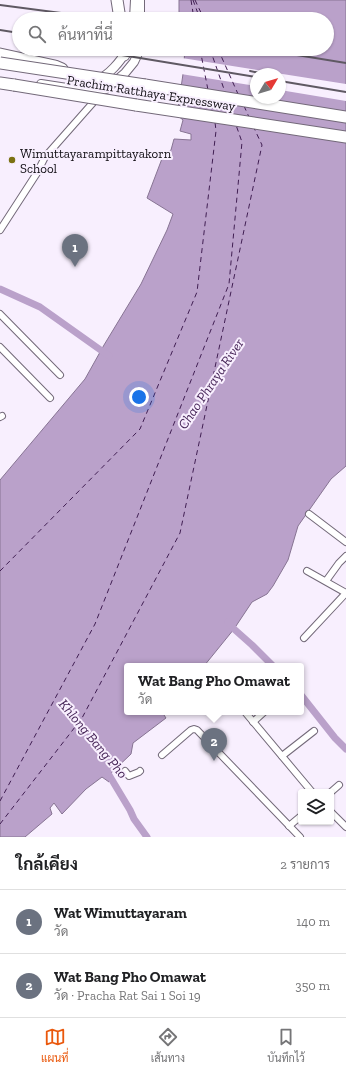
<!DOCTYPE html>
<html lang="th">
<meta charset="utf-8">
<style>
:root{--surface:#fff;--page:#f2f2f2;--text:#202124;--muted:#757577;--line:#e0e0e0;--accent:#ea580c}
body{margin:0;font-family:"Zilla Slab",Sarabun,serif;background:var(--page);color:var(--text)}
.controls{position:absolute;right:12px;bottom:12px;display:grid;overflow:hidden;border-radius:4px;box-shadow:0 1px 3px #0004}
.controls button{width:36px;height:36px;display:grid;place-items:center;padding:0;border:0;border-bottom:1px solid var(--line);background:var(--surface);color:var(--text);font:20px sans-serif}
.compass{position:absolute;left:250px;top:68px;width:36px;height:36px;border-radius:50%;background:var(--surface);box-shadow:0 1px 3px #0004;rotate:52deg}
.you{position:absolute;left:139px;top:397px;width:14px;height:14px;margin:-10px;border:3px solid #fff;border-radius:50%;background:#1a73e8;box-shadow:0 0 0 6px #1a73e833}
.badge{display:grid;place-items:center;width:26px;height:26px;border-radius:50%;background:var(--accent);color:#fff;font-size:13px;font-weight:700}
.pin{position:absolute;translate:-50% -33px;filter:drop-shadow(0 1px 2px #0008)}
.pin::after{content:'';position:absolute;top:21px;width:14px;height:12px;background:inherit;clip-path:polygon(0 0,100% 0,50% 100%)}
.popup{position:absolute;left:124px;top:663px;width:180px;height:52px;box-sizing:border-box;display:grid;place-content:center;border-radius:4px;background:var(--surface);filter:drop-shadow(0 1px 3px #0005);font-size:13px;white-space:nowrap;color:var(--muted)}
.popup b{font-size:15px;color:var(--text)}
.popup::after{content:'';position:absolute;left:50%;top:100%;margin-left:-8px;border:8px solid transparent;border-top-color:var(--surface)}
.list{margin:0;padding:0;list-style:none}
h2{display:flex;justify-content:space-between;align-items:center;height:52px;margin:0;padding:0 16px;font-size:17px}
h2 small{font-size:13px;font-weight:400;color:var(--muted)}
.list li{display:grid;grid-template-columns:26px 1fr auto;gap:12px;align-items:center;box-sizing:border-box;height:64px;padding:0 16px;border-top:1px solid var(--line)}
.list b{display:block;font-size:15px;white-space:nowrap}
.list p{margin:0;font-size:13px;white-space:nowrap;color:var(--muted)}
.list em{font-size:13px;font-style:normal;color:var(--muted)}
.icon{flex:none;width:22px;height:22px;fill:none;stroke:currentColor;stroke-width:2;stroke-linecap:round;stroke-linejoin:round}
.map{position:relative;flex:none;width:346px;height:837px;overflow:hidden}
.search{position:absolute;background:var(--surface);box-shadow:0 1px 3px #0004;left:12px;right:12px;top:12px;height:44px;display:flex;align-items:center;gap:10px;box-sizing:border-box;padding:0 14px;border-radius:22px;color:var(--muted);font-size:15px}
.sheet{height:180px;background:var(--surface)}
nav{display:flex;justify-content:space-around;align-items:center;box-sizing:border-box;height:56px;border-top:1px solid var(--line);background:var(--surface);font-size:11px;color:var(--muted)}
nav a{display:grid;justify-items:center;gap:2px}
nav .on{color:var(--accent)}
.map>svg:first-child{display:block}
</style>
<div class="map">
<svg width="346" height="837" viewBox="0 0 346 837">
<rect width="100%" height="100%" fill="#f8effe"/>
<path fill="#baa1ca" stroke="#877493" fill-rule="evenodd" d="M179,0h167v466l-15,13 -33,47 -10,34 -15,26 -6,8 -15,8 -18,27 -30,37h-77v46h35l4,6 -33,25 -2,11 -22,21v7l-7,-5 -16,12 -24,25 -8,-11 -4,5 2,6 -27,23h-25v-357l85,-101 19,-34 37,-61 26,-54 6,-16 -26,-16 16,-42 8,-6 3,-11 17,1v-6l-11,-3 3,-11 -6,-5 6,-41 2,-25h142v-30h-148zM256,74h24v24h-24z"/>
<path fill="#f8effe" d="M182,58l164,26v17l-66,-11v-16h-24v12l-75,-12z"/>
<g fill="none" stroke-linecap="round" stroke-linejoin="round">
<g stroke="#baa1ca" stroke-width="7">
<path d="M0,289l40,18 69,49"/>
<path d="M228,622l6,7 18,16 21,21"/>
<path d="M301,695l34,43 11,11"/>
<path d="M103,769l6,6 21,35 4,9 13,18"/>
</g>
<g stroke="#401e52" stroke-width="1" stroke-dasharray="5 4" stroke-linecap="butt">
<path d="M191,0l3,19"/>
<path d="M193,0l7,19"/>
<path d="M195,0l9,19"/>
<path d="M200,49l8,41"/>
<path d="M210,49l15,43"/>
<path d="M218,49l20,45"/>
<path d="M210,101l2,10"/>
<path d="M229,104l4,11"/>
<path d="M244,106l5,11"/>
<path d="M0,571l140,-142 57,-137 19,-161 -1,-9"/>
<path d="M0,801l95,-177 134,-340 13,-142 -6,-17"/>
<path d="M0,824l82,-106 98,-185 82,-388 -8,-17"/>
</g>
<g stroke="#736979" stroke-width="8">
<g id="minor">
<path d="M0,230l37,-57 8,-16 53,-60"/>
<path d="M0,314l60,61"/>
<path d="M0,347l50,51"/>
<path d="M0,417l2,-1"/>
<path d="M309,514l37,28"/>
<path d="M307,571l39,22"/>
<path d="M326,581l13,-18 7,-7"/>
<path d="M304,638l42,-45"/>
<path d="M245,712l67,80"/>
<path d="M253,722l11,-10"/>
<path d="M162,755l29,-25 3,-1 3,1 103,107"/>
<path d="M282,756l32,-25"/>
<path d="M125,771l4,5 10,-4 1,-1"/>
<path d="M331,792l8,-7"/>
<path d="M331,812l15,15"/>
<path d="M289,826l12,-10"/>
</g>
</g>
<g stroke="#736979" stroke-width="10">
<g id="secondary">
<path d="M140,0v19"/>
<path d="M134,19l1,-19"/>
<path d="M98,79c10,-3 23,-18 28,-28"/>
<path d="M41,84l52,8 13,-3 19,-16 9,-11 6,-13"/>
</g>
</g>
<g stroke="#736979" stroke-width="13">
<g id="motorway">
<path d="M117,0l3,19"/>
<path d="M124,49v6"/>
<path d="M0,54l55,12 7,3"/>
<path d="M0,83l14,2"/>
<path d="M145,85l201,32"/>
<path d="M136,105l210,32"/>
</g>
</g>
<use href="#minor" stroke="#fff" stroke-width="6"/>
<use href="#secondary" stroke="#fff" stroke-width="8"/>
<use href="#motorway" stroke="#fff" stroke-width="11"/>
<g stroke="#5f5963" stroke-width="2">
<path d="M0,5l107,14"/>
<path d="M0,30l19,3"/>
<path d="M85,49l171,28"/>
<path d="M260,49l86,14"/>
<path d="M250,71l15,3"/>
<path d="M280,81l66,11"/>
</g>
<g stroke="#736979" stroke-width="13" stroke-linecap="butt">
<g id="motorway-bridge">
<path d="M0,63l145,22"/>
<path d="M14,85l122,20"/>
</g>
</g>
<use href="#motorway-bridge" stroke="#fff" stroke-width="11"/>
</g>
<circle fill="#7b7112" stroke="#f8effe" stroke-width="1.5" cx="12" cy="160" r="4"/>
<g text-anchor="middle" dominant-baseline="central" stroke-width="4" stroke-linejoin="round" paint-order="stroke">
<g font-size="13" fill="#0f0c12" stroke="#f8effe">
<text transform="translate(151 93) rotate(9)">Prachim Ratthaya Expressway</text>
</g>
<g font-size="13" fill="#0f0c12" stroke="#f8effe" text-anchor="start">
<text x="20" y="153">Wimuttayarampittayakorn<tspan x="20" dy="15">School</tspan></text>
</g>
<g font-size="14" font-style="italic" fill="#401e52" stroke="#f8effe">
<text transform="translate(211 384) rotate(-56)">Chao Phraya River</text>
<text transform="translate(93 739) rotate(50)">Khlong Bang Pho</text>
</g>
</g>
</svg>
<div class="controls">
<button><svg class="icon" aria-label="layers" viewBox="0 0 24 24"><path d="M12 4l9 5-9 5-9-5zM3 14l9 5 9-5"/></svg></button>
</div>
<svg class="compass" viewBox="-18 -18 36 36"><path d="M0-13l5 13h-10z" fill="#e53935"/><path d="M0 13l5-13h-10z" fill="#757577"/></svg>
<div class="you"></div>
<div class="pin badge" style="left:75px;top:267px;background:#6b7280">1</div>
<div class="pin badge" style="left:214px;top:761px;background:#6b7280">2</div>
<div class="popup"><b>Wat Bang Pho Omawat</b>วัด</div>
<div class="search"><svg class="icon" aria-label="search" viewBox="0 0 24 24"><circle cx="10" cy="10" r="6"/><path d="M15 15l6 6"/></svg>ค้นหาที่นี่</div>
</div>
<section class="sheet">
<h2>ใกล้เคียง<small>2 รายการ</small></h2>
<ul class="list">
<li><span class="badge" style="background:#6b7280">1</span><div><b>Wat Wimuttayaram</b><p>วัด</p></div><em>140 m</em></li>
<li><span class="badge" style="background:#6b7280">2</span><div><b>Wat Bang Pho Omawat</b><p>วัด · Pracha Rat Sai 1 Soi 19</p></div><em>350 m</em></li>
</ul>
</section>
<nav>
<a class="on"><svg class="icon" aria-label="map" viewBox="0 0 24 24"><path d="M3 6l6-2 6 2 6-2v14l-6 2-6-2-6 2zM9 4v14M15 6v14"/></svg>แผนที่</a>
<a><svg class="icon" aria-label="directions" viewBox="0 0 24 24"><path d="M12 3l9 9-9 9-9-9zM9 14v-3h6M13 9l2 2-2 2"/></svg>เส้นทาง</a>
<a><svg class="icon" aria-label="saved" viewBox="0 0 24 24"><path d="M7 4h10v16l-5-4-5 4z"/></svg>บันทึกไว้</a>
</nav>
